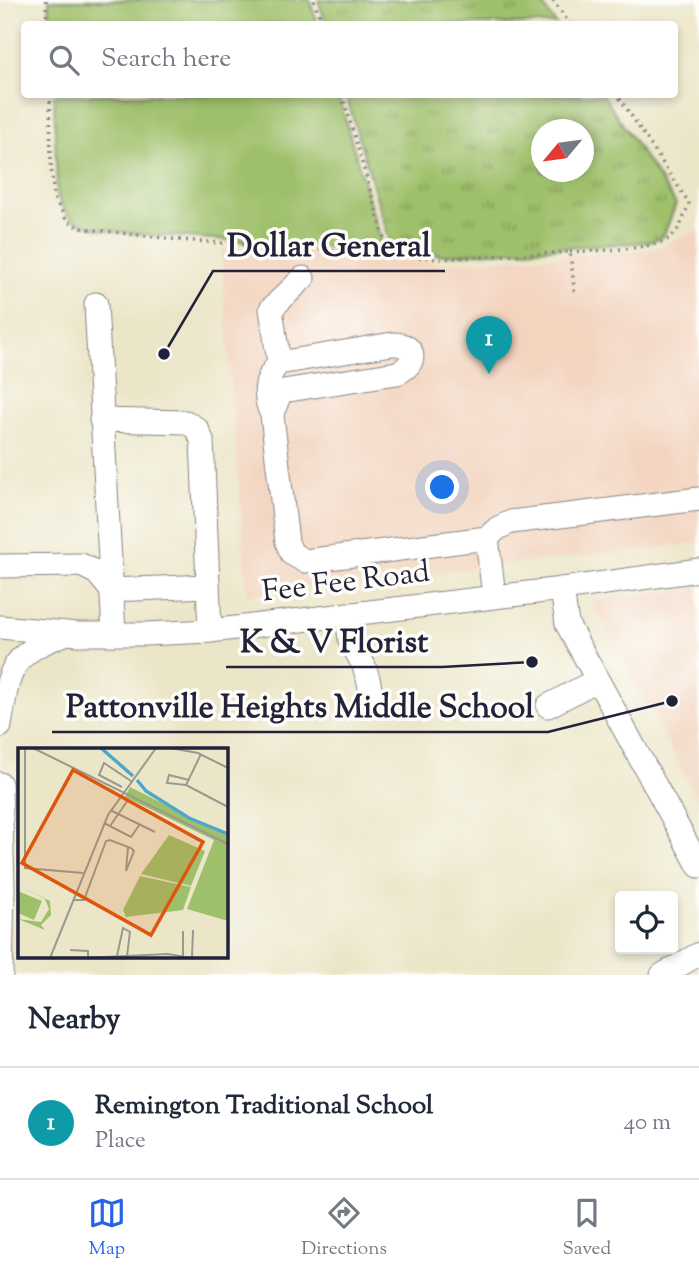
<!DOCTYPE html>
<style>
:root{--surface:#fff;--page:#f2f2f3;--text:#1f2937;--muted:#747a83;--line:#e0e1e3;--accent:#2563eb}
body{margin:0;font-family:"Sorts Mill Goudy",serif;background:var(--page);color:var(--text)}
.controls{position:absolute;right:21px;bottom:21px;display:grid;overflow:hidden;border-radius:7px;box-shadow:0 4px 10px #0003}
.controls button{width:63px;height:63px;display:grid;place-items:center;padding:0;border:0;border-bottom:2px solid var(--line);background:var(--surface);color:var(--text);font:35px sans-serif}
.compass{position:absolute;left:531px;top:119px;width:63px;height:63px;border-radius:50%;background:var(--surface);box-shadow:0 4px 10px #0003;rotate:241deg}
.you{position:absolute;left:443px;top:488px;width:24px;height:24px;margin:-18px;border:5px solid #fff;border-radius:50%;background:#1a73e8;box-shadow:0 0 0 10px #1a73e833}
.badge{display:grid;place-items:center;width:46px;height:46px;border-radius:50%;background:var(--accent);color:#fff;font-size:23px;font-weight:700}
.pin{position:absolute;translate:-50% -58px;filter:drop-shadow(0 2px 4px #0008)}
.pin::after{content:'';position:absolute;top:37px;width:24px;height:21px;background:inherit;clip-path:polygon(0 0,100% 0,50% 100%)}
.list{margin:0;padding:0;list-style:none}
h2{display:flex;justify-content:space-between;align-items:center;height:91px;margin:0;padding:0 28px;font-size:30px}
h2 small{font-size:23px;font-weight:400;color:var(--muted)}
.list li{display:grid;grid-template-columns:46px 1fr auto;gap:21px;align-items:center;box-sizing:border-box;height:112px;padding:0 28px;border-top:2px solid var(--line)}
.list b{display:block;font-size:26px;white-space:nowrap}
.list p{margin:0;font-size:23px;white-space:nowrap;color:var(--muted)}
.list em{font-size:23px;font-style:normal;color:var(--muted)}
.icon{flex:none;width:38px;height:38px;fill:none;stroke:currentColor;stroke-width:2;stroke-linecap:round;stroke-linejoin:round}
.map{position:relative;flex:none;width:699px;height:975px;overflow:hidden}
.search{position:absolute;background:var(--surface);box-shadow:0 4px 10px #0003;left:21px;right:21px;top:21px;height:77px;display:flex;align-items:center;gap:18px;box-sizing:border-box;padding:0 24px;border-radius:7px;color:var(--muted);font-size:26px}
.sheet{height:203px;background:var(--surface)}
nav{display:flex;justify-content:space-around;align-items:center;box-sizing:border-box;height:98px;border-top:2px solid var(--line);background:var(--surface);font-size:19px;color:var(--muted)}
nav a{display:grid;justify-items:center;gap:4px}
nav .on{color:var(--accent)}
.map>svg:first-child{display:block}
</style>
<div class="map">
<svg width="699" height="975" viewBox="0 0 699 975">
<defs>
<pattern id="grass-tufts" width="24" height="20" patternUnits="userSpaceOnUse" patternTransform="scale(1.75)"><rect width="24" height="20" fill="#9ec06a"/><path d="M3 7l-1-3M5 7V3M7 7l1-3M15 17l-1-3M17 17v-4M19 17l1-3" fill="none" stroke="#809c58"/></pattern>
</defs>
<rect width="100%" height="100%" fill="#fdfcf7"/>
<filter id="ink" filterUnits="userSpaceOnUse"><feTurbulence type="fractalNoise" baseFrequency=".0143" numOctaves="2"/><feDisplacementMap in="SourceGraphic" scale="14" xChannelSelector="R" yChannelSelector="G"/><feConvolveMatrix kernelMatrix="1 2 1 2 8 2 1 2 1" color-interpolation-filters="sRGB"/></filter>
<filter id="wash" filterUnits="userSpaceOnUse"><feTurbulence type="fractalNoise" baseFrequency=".00686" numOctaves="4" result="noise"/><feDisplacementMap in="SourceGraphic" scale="28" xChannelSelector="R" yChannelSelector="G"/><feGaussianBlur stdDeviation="1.57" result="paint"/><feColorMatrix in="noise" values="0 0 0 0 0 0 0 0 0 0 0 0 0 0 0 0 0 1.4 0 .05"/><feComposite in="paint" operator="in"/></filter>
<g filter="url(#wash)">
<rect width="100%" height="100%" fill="#ece6c9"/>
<g fill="#f3d4bf">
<path d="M699,231v312l-236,26 -216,26 -26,-346 224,14 205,-13z"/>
<path d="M699,588v213l-108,-200z"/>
</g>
<g fill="url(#grass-tufts)" stroke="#607152" stroke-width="2" fill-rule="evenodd">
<path d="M318,0h221l17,24h-230z"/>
<path d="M346,95h257l73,109 -13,33 -15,5 -205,13 -47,-4 -5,-7 -3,-8zM542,130h42v42h-42z"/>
</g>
<g fill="#9ec06a" stroke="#607152" stroke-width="2">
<path d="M49,0h261l7,24h-267z"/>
<path d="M54,95h284l46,156c-67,-4 -133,-9 -199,-14 -29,-2 -81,-3 -107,-15 -11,-5 -18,-17 -21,-29z"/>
</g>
</g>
<g filter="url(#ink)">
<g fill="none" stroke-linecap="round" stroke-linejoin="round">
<g stroke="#878482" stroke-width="25">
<g id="minor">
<path d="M96,304l18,330"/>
<path d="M279,363l-8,-54 32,-31"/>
<path d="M272,415l7,-19 4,-5 114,-18c22,-9 19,-30 -5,-29l-113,19c-15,16 -16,33 -7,52l15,127 5,12 13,7 182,-23 11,-10 13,-6 188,-23"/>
<path d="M101,420l85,2 11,7 5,11 8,191"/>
<path d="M487,538l7,58"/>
<path d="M0,566l81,-1 16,8 14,17 97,-4"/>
<path d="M562,589l5,35 132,242"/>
<path d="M347,614l3,26 14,26 5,16 2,15"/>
<path d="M0,627l78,7h68l64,-3 352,-42 137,-19"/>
<path d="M548,706l49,-26"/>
<path d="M0,726c9,-56 8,-71 65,-92"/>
<path d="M0,784l3,102 -2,89"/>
<path d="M662,975l37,-21"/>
</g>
</g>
<g stroke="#878482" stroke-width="3.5" stroke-dasharray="2 5" stroke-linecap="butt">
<path d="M46,0l1,24"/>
<path d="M314,0l8,24"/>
<path d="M553,0l17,24"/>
<path d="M50,94l1,72 3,32 13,23 13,7 100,12 211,15 -6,-14 -43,-147"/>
<path d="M570,252c23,-2 86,-1 102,-16 9,-8 13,-22 17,-33l-72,-109"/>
<path d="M391,255l47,4 132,-7 5,44"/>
</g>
<use href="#minor" stroke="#fff" stroke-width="23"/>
</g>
</g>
<g text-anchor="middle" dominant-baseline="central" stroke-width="7" stroke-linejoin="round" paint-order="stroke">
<g font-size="30" fill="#22223b" stroke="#fdfcf7">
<text transform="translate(346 583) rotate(-7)">Fee Fee Road</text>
</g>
</g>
<g transform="translate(18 748)">
<rect width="210" height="210" fill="#ece6c9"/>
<path d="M122,128l51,11 -8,23 -57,7 -3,-7z" fill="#9ec06a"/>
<path d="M112,39l98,49v85l-41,-12 27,-69 -89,-43z" fill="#9ec06a"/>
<path d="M151,87l36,16 -14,35 -50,-12zM0,137l32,16 1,14 -10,10 4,5 -27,-11 23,3 8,-13 -4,-10zM0,143l24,10 -8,19 -16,-7z" fill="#9ec06a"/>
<path fill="none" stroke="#4fa6cc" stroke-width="3.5" d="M83,0l32,28M119,32l9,11 43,27 39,16"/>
<path fill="none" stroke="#9b9890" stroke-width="2" d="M7,0v120l58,5M15,0l195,96M152,0l28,5 30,15M183,6l-15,31 42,22M168,37l-19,-2 2,-8 20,5M104,39l-23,-12 5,-12 27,18M92,62l45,22M86,75l27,14 9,-13M92,78l18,-26M55,152h11l22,-59 4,-1 21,8 3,3 -8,20 2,-24M165,183v25M52,202l18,1v6M99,208l6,-28 7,4 -3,24M32,210l58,-143 48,-67M64,210l86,-4 23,4M174,210l1,-28"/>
<path fill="#de560e" fill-opacity="0.15" stroke="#de560e" stroke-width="3.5" d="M55,22l130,72 -52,93 -129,-72z"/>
<rect width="210" height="210" fill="none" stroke="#22223b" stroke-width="3.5"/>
</g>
<path fill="none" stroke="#22223b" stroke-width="2.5" d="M164 354L213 271H445M532 662L442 667H226M672 701L548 732H52"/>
<g fill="#22223b" stroke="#fdfcf7" stroke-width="2.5">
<circle cx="164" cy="354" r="7"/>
<circle cx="532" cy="662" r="7"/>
<circle cx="672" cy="701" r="7"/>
</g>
<g font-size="32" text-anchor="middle" font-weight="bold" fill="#22223b" stroke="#fdfcf7" stroke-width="7" stroke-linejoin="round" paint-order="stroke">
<text x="329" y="256">Dollar General</text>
<text x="334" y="652">K &amp; V Florist</text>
<text x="300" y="717">Pattonville Heights Middle School</text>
</g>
</svg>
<div class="controls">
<button><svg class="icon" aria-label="locate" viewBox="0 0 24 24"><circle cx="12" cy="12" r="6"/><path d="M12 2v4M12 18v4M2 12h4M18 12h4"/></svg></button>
</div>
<svg class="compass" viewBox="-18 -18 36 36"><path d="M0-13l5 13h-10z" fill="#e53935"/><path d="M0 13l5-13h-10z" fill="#747a83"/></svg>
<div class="you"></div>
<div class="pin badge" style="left:489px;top:374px;background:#0f9aa8">1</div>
<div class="search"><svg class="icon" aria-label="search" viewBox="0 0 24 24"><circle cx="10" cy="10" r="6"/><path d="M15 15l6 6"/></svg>Search here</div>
</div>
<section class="sheet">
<h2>Nearby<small></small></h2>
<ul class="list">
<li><span class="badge" style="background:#0f9aa8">1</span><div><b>Remington Traditional School</b><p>Place</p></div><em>40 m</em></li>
</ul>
</section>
<nav>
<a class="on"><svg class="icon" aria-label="map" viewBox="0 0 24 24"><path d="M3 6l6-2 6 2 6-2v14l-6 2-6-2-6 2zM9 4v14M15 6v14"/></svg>Map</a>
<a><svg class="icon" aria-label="directions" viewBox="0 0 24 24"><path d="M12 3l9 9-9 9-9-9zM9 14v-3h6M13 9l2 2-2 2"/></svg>Directions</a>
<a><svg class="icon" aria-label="saved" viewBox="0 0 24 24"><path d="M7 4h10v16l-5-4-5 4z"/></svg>Saved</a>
</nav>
